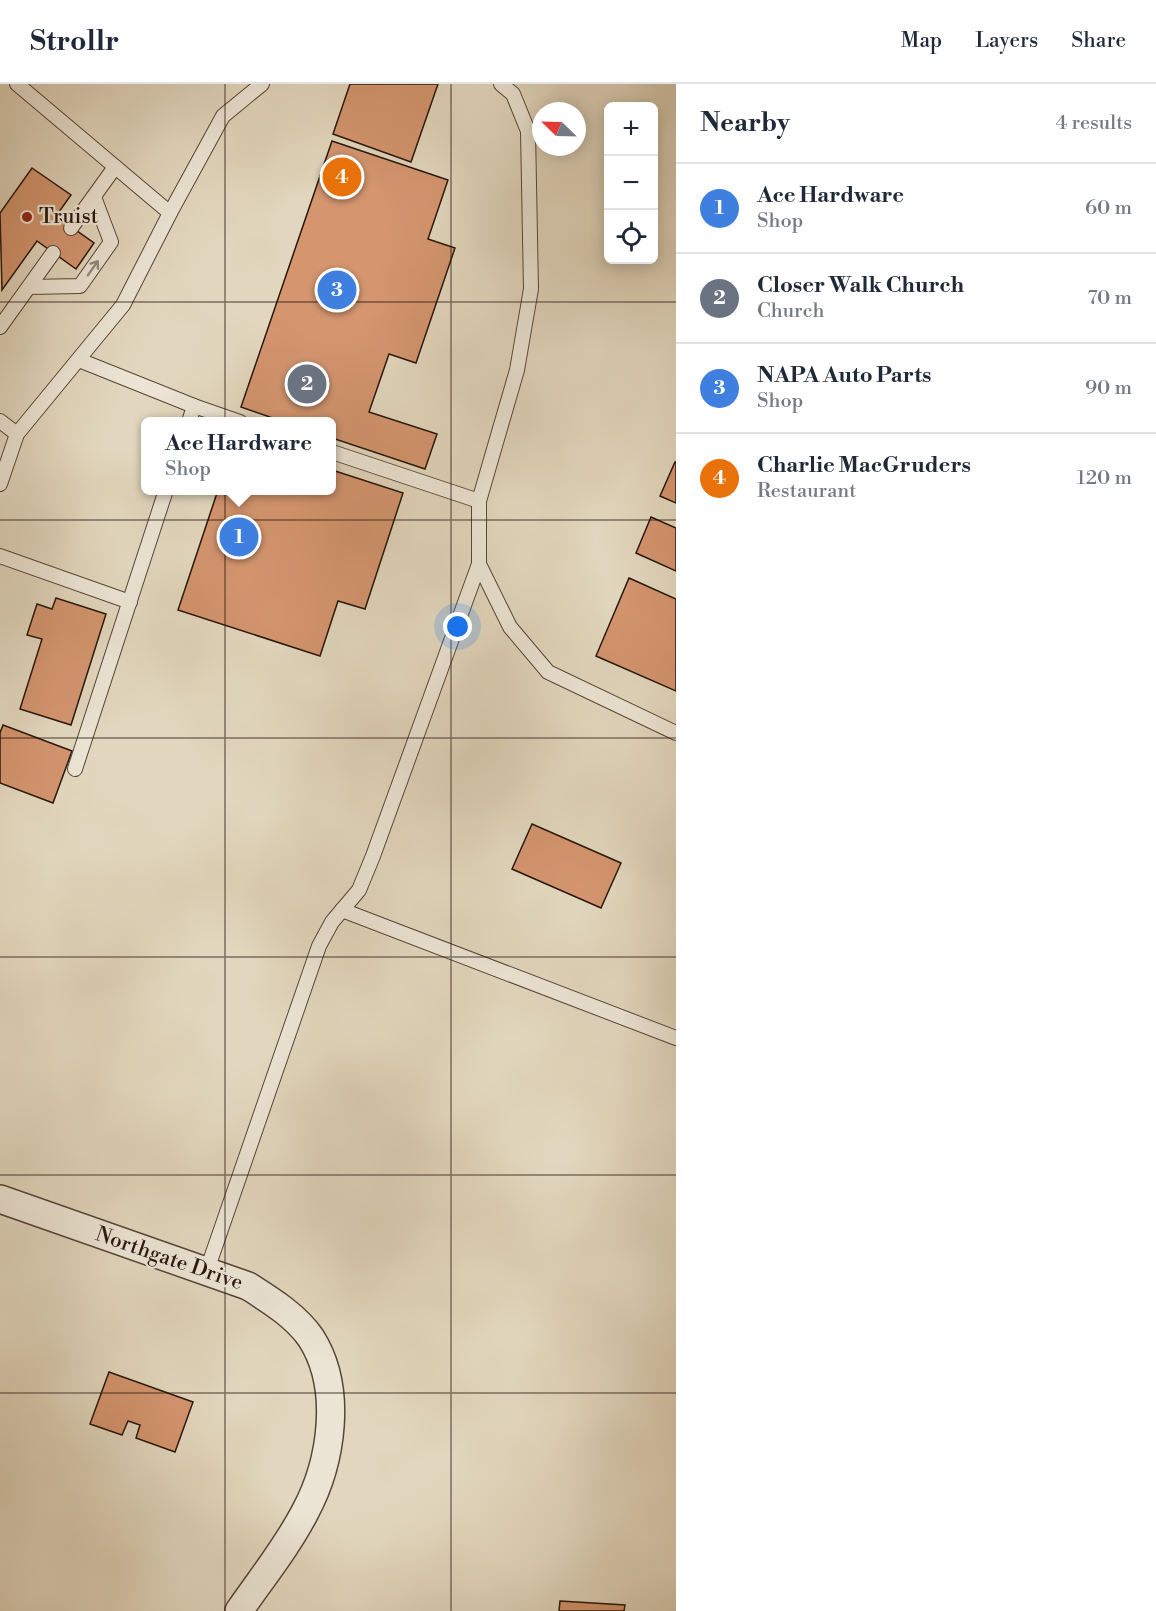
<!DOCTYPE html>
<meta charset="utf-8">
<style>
:root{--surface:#fff;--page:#f6f6f7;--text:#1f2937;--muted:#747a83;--line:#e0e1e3;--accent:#b45309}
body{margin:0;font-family:"Libre Bodoni",serif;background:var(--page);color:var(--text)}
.controls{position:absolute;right:18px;top:18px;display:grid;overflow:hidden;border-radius:9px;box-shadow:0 3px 15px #0003}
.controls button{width:54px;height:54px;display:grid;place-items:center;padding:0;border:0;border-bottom:2px solid var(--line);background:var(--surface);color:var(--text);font:30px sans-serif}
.compass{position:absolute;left:532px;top:18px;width:54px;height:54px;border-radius:50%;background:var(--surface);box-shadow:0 3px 15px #0003;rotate:293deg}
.you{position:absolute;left:458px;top:543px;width:21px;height:21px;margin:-15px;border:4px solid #fff;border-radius:50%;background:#1a73e8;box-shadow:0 0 0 9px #1a73e833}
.badge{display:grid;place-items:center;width:39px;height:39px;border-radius:50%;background:var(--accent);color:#fff;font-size:20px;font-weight:700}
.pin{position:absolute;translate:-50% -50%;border:3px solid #fff;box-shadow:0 2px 6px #0006}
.popup{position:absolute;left:141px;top:333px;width:195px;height:78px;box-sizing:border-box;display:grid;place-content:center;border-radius:9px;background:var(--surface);filter:drop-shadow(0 2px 4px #0005);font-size:20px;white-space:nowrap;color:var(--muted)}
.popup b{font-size:22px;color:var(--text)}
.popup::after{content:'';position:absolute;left:50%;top:100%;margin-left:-12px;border:12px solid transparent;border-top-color:var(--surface)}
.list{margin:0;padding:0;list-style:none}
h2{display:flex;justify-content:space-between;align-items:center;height:78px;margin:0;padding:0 24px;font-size:26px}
h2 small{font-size:20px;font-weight:400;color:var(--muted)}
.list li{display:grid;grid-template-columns:39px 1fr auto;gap:18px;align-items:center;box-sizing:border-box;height:90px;padding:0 24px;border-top:2px solid var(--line)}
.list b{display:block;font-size:22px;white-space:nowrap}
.list p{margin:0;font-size:20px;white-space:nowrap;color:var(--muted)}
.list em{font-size:20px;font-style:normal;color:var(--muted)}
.icon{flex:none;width:33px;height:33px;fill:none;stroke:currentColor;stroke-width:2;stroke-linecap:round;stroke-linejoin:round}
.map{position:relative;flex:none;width:676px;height:1527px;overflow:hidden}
header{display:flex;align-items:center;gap:36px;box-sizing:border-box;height:84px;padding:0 30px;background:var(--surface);border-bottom:2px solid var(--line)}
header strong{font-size:28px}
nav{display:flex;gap:33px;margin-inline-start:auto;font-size:21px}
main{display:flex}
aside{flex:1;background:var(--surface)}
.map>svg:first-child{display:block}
</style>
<header>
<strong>Strollr</strong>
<nav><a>Map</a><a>Layers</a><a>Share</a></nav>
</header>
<main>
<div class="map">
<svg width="676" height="1527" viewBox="0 0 676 1527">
<rect width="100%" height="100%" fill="#e2d7be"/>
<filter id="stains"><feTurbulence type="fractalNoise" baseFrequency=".00333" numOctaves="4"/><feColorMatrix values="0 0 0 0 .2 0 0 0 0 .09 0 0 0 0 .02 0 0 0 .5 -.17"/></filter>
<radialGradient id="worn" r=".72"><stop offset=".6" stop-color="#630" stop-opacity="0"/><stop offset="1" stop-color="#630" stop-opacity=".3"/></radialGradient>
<g fill="#d4956f" stroke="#27160c" stroke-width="1.5">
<path d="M350,0h88l-27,78 -78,-28z"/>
<path d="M332,57l116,39 -20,59 27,9 -39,115 -27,-9 -20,58 68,22 -12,35 -93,-31v-16h-48l-43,-15z"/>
<path d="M32,84l39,27 -15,21 38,27 -18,26 -39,-28 -35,49 -2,-77z"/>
<path d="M675,378h1v41l-16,-7z"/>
<path d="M332,386l71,23 -38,116 -27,-8 -18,55 -142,-46 40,-120h114z"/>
<path d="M651,433l25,11v43l-40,-18z"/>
<path d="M629,494l47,21v92l-80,-35z"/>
<path d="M56,514l50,16 -35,111 -51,-16 22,-70 -15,-4 10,-31 15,5z"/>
<path d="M3,641l69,26 -19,52 -53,-20v-50z"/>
<path d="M532,740l89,39 -20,45 -89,-39z"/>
<path d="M109,1288l84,30 -18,50 -39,-14 4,-13 -12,-4 -6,14 -32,-11z"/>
<path d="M560,1517l65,4 -1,6h-65z"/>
</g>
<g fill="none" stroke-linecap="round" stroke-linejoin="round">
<g stroke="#564638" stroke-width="16">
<g id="lane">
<path d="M170,129l53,-97 39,-32"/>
<path d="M71,144l44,-61"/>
<path d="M29,203l51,-1 31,-44 -17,-45"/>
<path d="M0,243l53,-74"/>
<path d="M79,276l115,46 -5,16"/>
<path d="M194,322l46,16"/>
<path d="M0,337l17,13"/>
<path d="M332,368l147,49"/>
<path d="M0,400l17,-50 106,-129 47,-92 -153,-129"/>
<path d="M0,472l130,46"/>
<path d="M479,480l31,63 38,45 128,61"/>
<path d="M75,685l91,-279"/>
<path d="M342,826l334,128"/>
<path d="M207,1186l112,-324 13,-24 27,-32 14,-34 106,-292v-63l38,-131 14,-81 -3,-158 -15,-37 -12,-10"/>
</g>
</g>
<g stroke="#564638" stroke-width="30">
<path id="street" d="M0,1115l248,87c22,14 48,30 63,52 32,50 21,124 -6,174 -18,35 -44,67 -66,99"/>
</g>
<use href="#lane" stroke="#ece5d5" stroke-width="14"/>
<use href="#street" stroke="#ece5d5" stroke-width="27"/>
</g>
<defs><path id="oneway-shaft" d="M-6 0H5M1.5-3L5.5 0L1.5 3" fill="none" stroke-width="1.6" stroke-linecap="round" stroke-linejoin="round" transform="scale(1.5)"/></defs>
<use stroke="#93887b" href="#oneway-shaft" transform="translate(93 184) rotate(-55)"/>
<path fill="none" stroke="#27160c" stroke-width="1.5" stroke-opacity="0.55" d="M225,0v1527M451,0v1527M0,218h676M0,436h676M0,654h676M0,873h676M0,1091h676M0,1309h676"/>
<circle fill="#8f2418" stroke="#ece5d5" stroke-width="2" cx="27" cy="133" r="6"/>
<g text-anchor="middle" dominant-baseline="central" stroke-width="4.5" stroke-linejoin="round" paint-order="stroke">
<g font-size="21" fill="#27160c" stroke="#ece5d5" text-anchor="start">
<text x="39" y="133">Truist</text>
</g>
<g font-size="21" fill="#27160c" stroke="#ece5d5">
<text transform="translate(169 1175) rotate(19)">Northgate Drive</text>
</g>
</g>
<rect width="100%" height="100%" filter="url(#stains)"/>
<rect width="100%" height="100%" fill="url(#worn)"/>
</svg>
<div class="controls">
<button>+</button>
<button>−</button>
<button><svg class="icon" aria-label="locate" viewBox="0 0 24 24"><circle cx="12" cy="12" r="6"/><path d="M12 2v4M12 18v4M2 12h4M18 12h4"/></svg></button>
</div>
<svg class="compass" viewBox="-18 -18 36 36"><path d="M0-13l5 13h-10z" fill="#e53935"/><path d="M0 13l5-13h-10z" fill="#747a83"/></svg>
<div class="you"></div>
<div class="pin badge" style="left:239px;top:453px;background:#3f7fe0">1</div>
<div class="popup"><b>Ace Hardware</b>Shop</div>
<div class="pin badge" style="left:307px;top:300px;background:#6b7280">2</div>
<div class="pin badge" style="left:337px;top:206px;background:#3f7fe0">3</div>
<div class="pin badge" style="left:342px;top:93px;background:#e8710a">4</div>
</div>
<aside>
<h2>Nearby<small>4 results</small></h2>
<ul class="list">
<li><span class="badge" style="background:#3f7fe0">1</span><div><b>Ace Hardware</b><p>Shop</p></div><em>60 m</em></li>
<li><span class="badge" style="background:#6b7280">2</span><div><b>Closer Walk Church</b><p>Church</p></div><em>70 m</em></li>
<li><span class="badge" style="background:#3f7fe0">3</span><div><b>NAPA Auto Parts</b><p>Shop</p></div><em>90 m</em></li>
<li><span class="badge" style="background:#e8710a">4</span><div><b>Charlie MacGruders</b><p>Restaurant</p></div><em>120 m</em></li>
</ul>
</aside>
</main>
